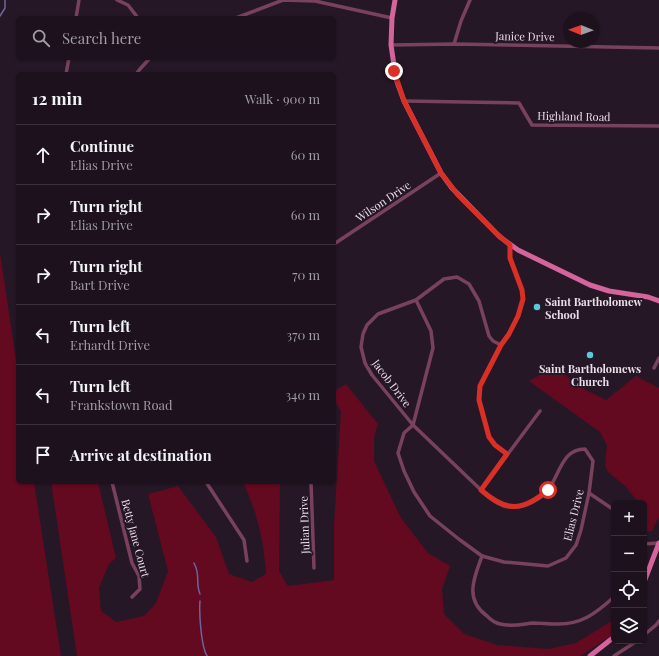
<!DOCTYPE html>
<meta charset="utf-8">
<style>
:root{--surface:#1c111c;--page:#291f29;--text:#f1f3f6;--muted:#a09da3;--line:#3a313b}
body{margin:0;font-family:"Playfair Display",serif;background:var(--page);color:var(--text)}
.controls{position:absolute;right:12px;bottom:12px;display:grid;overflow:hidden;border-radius:6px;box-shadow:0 1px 3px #0004}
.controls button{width:36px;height:36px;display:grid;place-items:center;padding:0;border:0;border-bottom:1px solid var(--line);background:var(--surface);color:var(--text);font:20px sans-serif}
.compass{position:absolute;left:563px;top:12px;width:36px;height:36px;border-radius:50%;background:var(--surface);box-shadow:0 1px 3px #0004;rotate:271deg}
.stop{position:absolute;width:12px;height:12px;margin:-9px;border:3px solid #d93025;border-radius:50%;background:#fff}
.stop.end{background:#d93025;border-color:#fff;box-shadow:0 1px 4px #0008}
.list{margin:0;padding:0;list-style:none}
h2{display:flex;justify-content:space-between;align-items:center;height:52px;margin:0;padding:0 16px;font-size:17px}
h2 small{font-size:13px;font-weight:400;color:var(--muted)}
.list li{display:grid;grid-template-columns:26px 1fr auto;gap:12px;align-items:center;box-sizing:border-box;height:60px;padding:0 16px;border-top:1px solid var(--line)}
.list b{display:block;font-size:15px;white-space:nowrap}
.list p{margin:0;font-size:13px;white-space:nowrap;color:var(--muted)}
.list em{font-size:13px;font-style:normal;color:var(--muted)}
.icon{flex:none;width:22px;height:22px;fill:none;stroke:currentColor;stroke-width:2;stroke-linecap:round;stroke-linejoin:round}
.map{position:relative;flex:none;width:659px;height:656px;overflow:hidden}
.search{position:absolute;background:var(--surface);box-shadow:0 1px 3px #0004;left:16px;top:16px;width:320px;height:44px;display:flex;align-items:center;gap:10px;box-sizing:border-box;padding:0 14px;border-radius:6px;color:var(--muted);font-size:15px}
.panel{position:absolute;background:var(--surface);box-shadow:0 1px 3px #0004;left:16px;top:72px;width:320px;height:412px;border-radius:6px}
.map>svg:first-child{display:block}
</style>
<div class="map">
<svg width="659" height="656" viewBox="0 0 659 656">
<rect width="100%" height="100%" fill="#261726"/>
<g fill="#630920">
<path d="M0,253l18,120v109h16l27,174h-61z"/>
<path d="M556,366l20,19 30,15 30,-24 23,12v129l-7,14 -5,1 -3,-14v-15h-5l-14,-17 -17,-14 -3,-7 2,-20 -7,-13 -71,-51z"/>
<path d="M346,384l32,40 -4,13v24l27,57 27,35 22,13 -8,23 2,25 20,20 33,11 51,4 28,-6 34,-21 4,-1 -3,15 -31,20h-503l-26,-174h47l18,76 -7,6 -10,24 2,23 15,11 28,-6 12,-13 12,-32 -20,-77 30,-8 38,51 13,37 23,8 14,-8c-2,-33 -9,-62 -23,-92h37l-1,89 9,15 46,-6v-55l7,-114 -7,-11v-9z"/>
</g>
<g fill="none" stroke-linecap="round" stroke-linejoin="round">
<g stroke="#6c659d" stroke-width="1.5">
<path d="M0,16l5,-8v-8"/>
<path d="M194,563c7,13 1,19 6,31"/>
<path d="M200,601c-1,12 1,45 7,55"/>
</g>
<g stroke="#79425c" stroke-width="3.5">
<path d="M117,0l11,5 10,13"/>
<path d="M76,18l3,-18"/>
<path d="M236,18l47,-18 32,1 77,17"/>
<path d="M454,44l7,-23 9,-21"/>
<path d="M391,45l63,-1 205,4"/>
<path d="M66,74l3,-16"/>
<path d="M136,74l4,-5 10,-11"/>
<path d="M404,101l115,2 13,22 127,1"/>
<path d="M334,244l107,-71"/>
<path d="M654,368l5,-10"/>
<path d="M413,425l-9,8 -6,20 6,18 10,21 16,24 30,24 22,16 22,6 44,4 18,-8 10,-13 5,-15 8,-37 4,-32 -8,-12c-23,0 -25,25 -37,41 -9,12 -30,20 -44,16 -9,-3 -17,-10 -23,-16l-68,-65 -41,-50 -7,-12 -4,-16 2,-13 4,-9 11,-11 38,-14 28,-21 13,-2 12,7 10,17 10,35 4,5 8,4"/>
<path d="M413,425l20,-77 -2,-17 -15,-31"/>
<path d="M507,454l-12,-9 -6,-8 -10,-37 1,-14 21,-41 8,-11 9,-18 5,-17 -1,-9 -12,-32v-13"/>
<path d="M112,482l20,81 7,13 1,13 -8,8"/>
<path d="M206,482l38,58 3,21"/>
<path d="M311,482l3,86"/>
<path d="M481,490l59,-79"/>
<path d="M589,493l25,17"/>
<path d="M644,544l15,-1"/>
<path d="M482,556c-8,22 -18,43 5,60 3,3 8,7 13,8 11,3 23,0 33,-1 7,0 15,1 22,1 26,1 40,-10 59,-27"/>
<path d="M644,635l12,-10 3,-4"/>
<path d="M614,656l23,-15"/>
</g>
<g stroke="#d5649c" stroke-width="5">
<path d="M395,0l-3,18 -1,27 5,34 8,22 37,72 11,15 48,49 18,13 72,35 19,6 39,6 11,4"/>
<path d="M644,582l15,-39"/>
<path d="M590,656l24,-19"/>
</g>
</g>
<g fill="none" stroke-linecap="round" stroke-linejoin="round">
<path stroke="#d93025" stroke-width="5" d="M394,71l10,30 37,72 17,22 39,39 13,11v13l12,32 1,9 -5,17 -9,18 -8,11 -21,41 -1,14 10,37 6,8 12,9 -26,36c25,22 41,22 67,0"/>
</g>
<g fill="#55cadf" stroke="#261726" stroke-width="1.5">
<circle cx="537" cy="307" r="4"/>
<circle cx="590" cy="355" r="4"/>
</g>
<g text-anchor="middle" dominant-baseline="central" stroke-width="4" stroke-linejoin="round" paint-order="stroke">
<g font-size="11" fill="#eadfe9" stroke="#261726">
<text transform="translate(525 36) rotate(1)">Janice Drive</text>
<text transform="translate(574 116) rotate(1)">Highland Road</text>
<text transform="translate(383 201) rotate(-34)">Wilson Drive</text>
<text transform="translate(392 383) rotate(53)">Jacob Drive</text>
<text transform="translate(573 515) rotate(-76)">Elias Drive</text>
<text transform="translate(304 525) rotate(-92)">Julian Drive</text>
<text transform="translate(136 538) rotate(75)">Betty Jane Court</text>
</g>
<g font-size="11" font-weight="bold" fill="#eadfe9" stroke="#261726" text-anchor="start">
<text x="545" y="301">Saint Bartholomew<tspan x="545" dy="13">School</tspan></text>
<text x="590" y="368" text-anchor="middle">Saint Bartholomews<tspan x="590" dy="13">Church</tspan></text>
</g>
</g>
</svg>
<div class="controls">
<button>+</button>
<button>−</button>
<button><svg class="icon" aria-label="locate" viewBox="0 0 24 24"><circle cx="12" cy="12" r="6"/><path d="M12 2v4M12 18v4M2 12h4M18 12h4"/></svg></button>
<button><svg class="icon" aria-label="layers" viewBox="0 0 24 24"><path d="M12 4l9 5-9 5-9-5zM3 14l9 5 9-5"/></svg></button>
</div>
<svg class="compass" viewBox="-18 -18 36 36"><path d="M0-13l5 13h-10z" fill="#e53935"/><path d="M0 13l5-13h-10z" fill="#a09da3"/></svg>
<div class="stop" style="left:548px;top:490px"></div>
<div class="stop end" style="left:394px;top:71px"></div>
<div class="search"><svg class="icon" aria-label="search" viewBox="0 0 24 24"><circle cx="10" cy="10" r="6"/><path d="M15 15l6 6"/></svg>Search here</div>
<section class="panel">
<h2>12 min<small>Walk · 900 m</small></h2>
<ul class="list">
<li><svg class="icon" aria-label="ahead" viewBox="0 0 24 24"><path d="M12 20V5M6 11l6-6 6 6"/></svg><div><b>Continue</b><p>Elias Drive</p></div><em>60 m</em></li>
<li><svg class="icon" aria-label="right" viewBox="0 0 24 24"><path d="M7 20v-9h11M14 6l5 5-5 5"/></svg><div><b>Turn right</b><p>Elias Drive</p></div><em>60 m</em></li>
<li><svg class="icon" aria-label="right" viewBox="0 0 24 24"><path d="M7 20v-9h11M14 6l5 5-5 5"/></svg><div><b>Turn right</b><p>Bart Drive</p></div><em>70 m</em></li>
<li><svg class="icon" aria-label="left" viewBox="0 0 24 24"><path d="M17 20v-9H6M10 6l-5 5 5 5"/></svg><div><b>Turn left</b><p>Erhardt Drive</p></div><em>370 m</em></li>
<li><svg class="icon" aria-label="left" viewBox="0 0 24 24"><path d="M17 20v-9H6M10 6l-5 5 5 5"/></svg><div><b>Turn left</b><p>Frankstown Road</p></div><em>340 m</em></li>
<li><svg class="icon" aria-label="arrive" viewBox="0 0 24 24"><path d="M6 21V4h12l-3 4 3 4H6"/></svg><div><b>Arrive at destination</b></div></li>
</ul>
</section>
</div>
